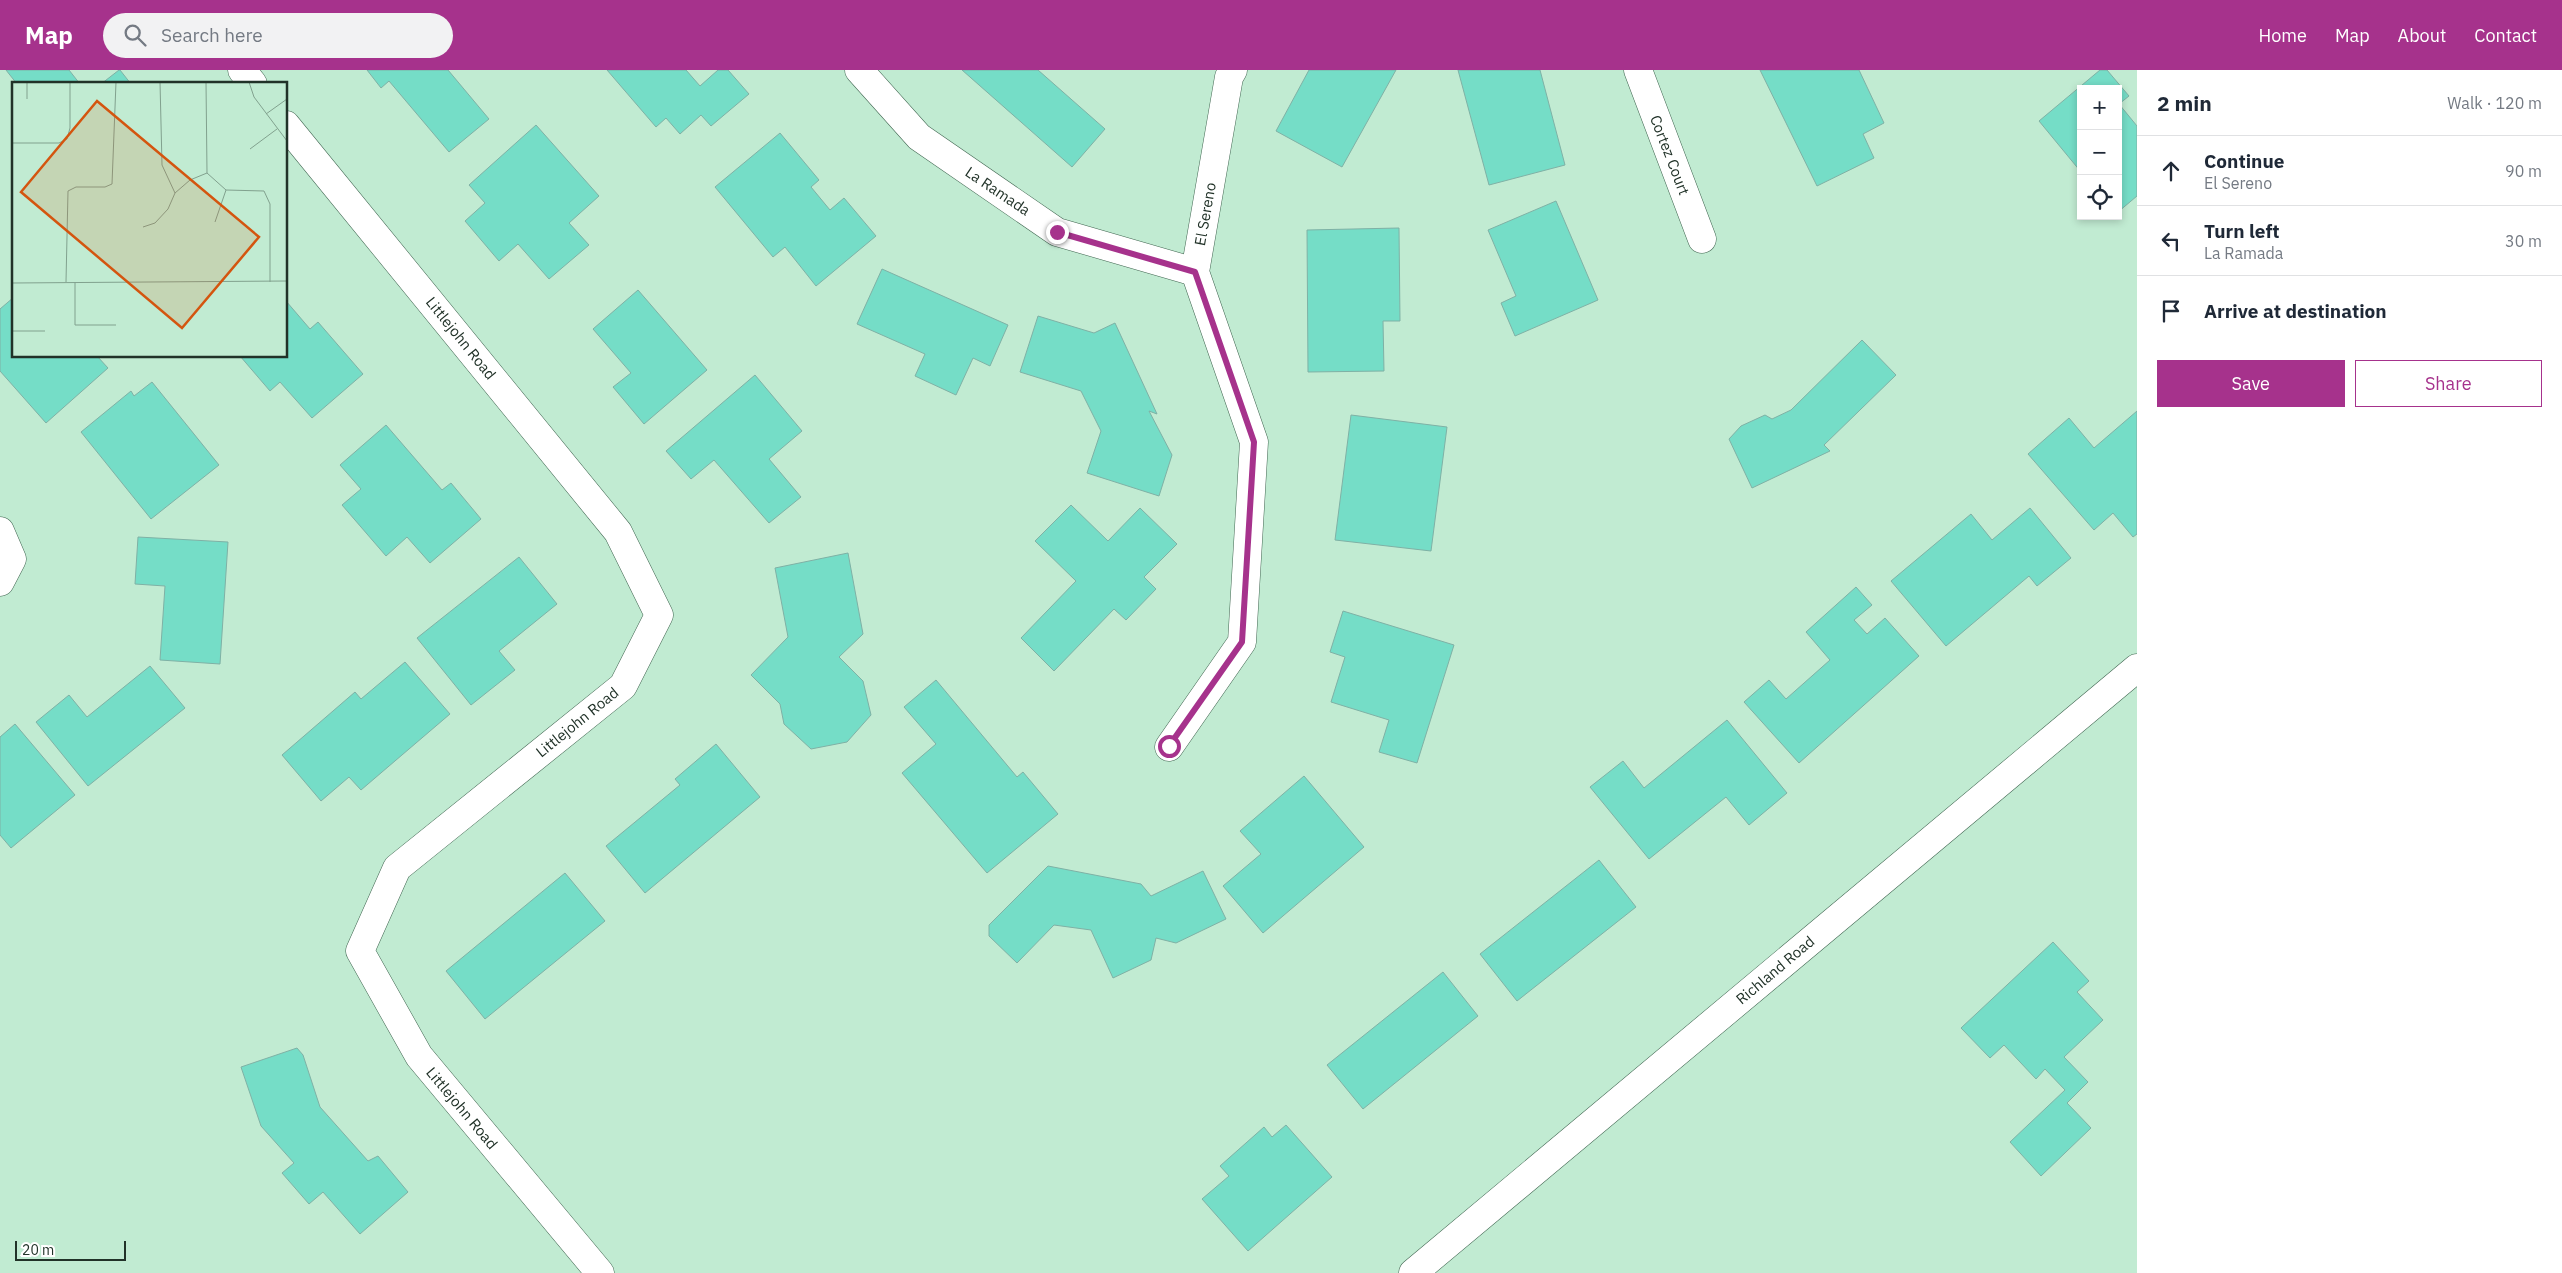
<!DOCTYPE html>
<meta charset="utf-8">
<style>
:root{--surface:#fff;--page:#f2f2f3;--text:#1f2937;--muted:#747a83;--line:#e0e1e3;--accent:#a6328c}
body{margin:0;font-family:"IBM Plex Sans",sans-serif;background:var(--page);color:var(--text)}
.controls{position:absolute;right:15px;top:15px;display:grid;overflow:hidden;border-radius:0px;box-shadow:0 2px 8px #0003}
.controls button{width:45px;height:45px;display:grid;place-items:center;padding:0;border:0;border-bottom:1px solid var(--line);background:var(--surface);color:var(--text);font:25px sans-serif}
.scale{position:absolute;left:15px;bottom:12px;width:111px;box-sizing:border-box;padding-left:5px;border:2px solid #213228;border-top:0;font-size:14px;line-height:18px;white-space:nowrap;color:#213228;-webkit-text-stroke:4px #fff;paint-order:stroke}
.stop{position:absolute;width:15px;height:15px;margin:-11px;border:4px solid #a6328c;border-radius:50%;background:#fff}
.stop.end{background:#a6328c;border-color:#fff;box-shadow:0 1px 5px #0008}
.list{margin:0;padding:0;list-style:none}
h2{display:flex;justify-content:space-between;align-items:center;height:65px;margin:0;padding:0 20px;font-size:21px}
h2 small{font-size:16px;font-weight:400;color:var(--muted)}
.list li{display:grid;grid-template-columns:32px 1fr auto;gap:15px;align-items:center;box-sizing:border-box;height:70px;padding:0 20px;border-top:1px solid var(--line)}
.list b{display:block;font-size:19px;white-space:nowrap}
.list p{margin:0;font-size:16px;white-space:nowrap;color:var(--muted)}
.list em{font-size:16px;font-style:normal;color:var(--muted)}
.actions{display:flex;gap:10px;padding:15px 20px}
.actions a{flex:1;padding:11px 0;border:1px solid var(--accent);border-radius:0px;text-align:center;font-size:18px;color:var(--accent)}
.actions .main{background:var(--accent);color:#fff}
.icon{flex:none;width:28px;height:28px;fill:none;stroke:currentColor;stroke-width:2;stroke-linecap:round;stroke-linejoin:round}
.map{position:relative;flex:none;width:2137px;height:1203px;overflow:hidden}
header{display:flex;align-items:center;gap:30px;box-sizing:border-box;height:70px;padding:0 25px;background:var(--accent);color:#fff}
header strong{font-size:24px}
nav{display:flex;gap:28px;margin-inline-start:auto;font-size:18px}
.search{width:350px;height:45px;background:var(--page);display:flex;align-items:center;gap:12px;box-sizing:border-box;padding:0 18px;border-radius:28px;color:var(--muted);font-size:19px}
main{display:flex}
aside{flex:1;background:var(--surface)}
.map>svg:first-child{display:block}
</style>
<header>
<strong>Map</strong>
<div class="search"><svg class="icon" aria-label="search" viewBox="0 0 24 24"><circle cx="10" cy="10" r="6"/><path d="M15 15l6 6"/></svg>Search here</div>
<nav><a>Home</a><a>Map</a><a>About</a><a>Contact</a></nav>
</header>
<main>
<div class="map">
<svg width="2137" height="1203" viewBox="0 0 2137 1203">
<rect width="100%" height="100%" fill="#c1ebd2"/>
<g fill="#75ddc7" stroke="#7fb1a5">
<path d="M6,0h63l11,14h-63z"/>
<path d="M120,0l11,14h-30l18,-14z"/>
<path d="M367,0h81l41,49 -40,33 -60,-71 -8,7z"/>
<path d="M607,0h79l14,16 18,-16h10l21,24 -38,32 -10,-11 -21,19 -14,-16 -10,9z"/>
<path d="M962,0h76l67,59 -33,38z"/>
<path d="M1309,0h87l-54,97 -66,-36z"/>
<path d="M1458,0h82l25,95 -76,20z"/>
<path d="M1760,0h99l25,53 -21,11 11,24 -57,28z"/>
<path d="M2100,0h7l22,26 -10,8 18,22v70l-19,16v-123h-37v83l-42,-51z"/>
<path d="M536,55l63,71 -30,27 20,22 -40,34 -31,-35 -19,17 -34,-40 20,-18 -16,-18z"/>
<path d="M780,63l39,47 -8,7 19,23 14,-12 32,38 -60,50 -31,-39 -12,10 -58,-70z"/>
<path d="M1556,131l42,99 -83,36 -14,-33 15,-7 -28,-66z"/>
<path d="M1399,158l1,93h-17l1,50 -76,1 -1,-142z"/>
<path d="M882,199l126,56 -18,41 -17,-8 -17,37 -41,-19 10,-22 -68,-30z"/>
<path d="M638,220l69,80 -63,54 -31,-37 18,-14 -38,-44z"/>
<path d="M14,227v59h83l11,12 -62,55 -46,-52v-62z"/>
<path d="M286,231l24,28 8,-7 45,52 -51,44 -32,-36 -10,9 -30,-35h46z"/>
<path d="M1038,246l56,17 21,-10 42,91 -8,-3 23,44 -13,41 -72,-23 14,-42 -20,-40 -61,-19z"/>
<path d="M1862,270l34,35 -72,70 6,6 -78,37 -23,-49 12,-13 24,-11 7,4 19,-9z"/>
<path d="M755,305l47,56 -33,28 32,38 -32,26 -55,-63 -23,19 -25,-28z"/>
<path d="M152,312l67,83 -68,54 -70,-87 50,-41 3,5z"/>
<path d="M2137,341v123l-4,3 -20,-24 -19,17 -66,-76 41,-36 25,30z"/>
<path d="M1351,345l96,12 -16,124 -96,-11z"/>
<path d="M386,355l56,65 9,-7 30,36 -51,44 -23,-26 -21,19 -44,-51 19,-16 -21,-24z"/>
<path d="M1071,435l37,36 32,-33 37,36 -33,33 12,12 -30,31 -12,-11 -60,62 -33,-33 55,-57 -41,-40z"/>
<path d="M2030,438l41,50 -34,28 -8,-10 -83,70 -55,-65 80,-67 21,26z"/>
<path d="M138,467l90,5 -8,122 -60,-4 5,-74 -30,-2z"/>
<path d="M848,483l15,81 -24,23 24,24 8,34 -24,27 -36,7 -27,-25 -4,-20 -29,-29 37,-38 -13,-69z"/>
<path d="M519,487l38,47 -58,47 16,19 -44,35 -54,-67z"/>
<path d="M1856,517l16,18 -18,15 13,14 18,-16 34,38 -120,107 -55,-61 25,-22 17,19 44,-39 -24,-28z"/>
<path d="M1343,541l111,34 -37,118 -38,-11 10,-32 -58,-18 14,-45 -15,-5z"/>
<path d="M405,592l45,52 -89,76 -12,-13 -28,24 -39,-46 73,-63 6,7z"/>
<path d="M150,596l35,42 -97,78 -52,-64 33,-27 18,22z"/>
<path d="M936,610l81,97 6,-5 35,42 -71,59 -85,-100 34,-29 -32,-37z"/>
<path d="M1727,650l60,73 -38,32 -23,-28 -77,62 -59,-72 33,-26 21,27z"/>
<path d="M15,654l60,71 -64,53 -11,-13v-98z"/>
<path d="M716,674l44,53 -115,96 -39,-47 74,-61 -5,-6z"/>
<path d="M1304,706l60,71 -101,86 -40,-47 38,-32 -21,-23z"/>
<path d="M1599,790l37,47 -119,94 -37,-47z"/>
<path d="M1048,796l93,18 10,12 52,-25 23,48 -50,24 -20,-5 -5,22 -38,18 -22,-48 -37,-5 -37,38 -28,-27v-11z"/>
<path d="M565,803l40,48 -120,98 -39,-48z"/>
<path d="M2053,872l36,39 -12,11 26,28 -39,37 24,25 -21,21 24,25 -50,48 -31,-34 55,-52 -20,-21 -9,10 -32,-34 -14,13 -29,-30z"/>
<path d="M1443,902l35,44 -115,93 -36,-44z"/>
<path d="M297,978l6,7 17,52 48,54 10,-5 30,36 -48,42 -37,-42 -14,12 -27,-31 12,-10 -33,-37 -20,-59z"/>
<path d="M1286,1055l46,52 -84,74 -46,-52 27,-23 -9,-10 44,-39 8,10z"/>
</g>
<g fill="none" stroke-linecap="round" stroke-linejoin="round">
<g stroke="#416651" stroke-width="29">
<g id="minor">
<path d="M242,0l11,14"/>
<path d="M859,0l60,67 138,95 138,40"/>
<path d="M1638,0l64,169"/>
<path d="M286,55l332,407 41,83 -36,71 -226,182 -37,83 59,105 181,217"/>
<path d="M0,461l12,28 -12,23"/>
<path d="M1169,677l73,-105 12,-200 -59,-170 34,-195 4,-7"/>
<path d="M1413,1203l724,-605"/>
</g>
</g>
<use href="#minor" stroke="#fff" stroke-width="28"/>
</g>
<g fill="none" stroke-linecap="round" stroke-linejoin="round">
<path stroke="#a6328c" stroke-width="6" d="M1057,162l138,40 59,170 -12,200 -73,104"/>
</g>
<g text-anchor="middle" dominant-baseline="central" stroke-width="4.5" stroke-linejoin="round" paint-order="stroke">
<g font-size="15" fill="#213228" stroke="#fff">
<text transform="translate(1670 85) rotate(69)">Cortez Court</text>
<text transform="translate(998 121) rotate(34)">La Ramada</text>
<text transform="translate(1205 144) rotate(-80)">El Sereno</text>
<text transform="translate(461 268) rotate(51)">Littlejohn Road</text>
<text transform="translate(577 652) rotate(-39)">Littlejohn Road</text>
<text transform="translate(1775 900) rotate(-40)">Richland Road</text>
<text transform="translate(462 1038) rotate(50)">Littlejohn Road</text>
</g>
</g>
<g transform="translate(12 12)">
<rect width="275" height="275" fill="#c1ebd2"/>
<path fill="none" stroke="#81a18e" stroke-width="1" d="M15,0v17M148,0l2,83 13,28M194,0l1,91 19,17 38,1 6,13v78M237,0l5,15 33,44M254,32l21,-15M0,61h47l8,-4 3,-11v-46M238,67l27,-20M203,140l11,-32M131,145l12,-4 13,-14 7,-16 15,-13 17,-7M54,200l2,-91 8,-4h29l7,-3 4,-102M63,200v43h41M0,201l275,-2M0,249h33"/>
<path fill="#d4550f" fill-opacity="0.15" stroke="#d4550f" stroke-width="2.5" d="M85,19l162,136 -77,91 -161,-136z"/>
<rect width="275" height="275" fill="none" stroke="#213228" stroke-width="2.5"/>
</g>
</svg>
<div class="controls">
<button>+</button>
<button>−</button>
<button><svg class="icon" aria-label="locate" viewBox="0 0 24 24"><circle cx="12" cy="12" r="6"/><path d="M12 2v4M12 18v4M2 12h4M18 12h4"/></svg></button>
</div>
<div class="scale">20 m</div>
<div class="stop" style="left:1169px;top:676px"></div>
<div class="stop end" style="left:1057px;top:162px"></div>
</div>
<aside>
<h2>2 min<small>Walk · 120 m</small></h2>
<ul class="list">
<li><svg class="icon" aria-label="ahead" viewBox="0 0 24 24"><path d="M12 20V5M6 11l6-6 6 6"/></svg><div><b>Continue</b><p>El Sereno</p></div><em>90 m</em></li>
<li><svg class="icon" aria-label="left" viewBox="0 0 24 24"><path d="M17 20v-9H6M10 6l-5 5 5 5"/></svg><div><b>Turn left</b><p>La Ramada</p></div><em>30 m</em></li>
<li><svg class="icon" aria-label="arrive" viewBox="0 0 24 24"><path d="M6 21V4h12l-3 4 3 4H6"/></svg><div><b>Arrive at destination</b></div></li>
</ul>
<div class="actions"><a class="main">Save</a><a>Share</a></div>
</aside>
</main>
